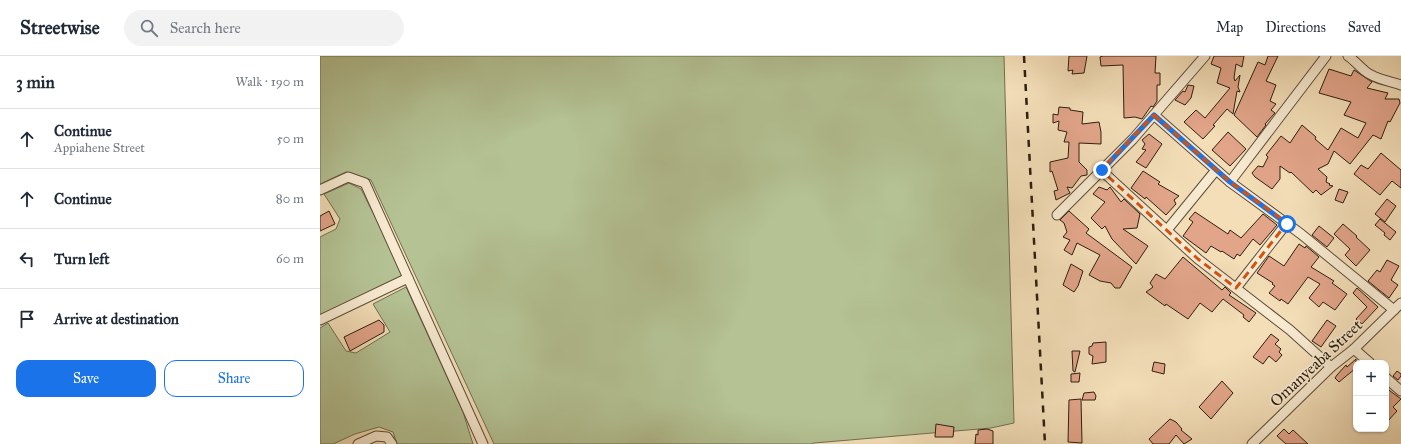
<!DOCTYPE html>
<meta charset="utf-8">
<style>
:root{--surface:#fff;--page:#f2f2f3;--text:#1f2937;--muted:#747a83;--line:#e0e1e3;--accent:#1a73e8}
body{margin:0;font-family:"IM FELL Great Primer",serif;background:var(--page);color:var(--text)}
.controls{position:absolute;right:12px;bottom:12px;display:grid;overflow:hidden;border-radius:8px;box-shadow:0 1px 3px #0004}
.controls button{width:36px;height:36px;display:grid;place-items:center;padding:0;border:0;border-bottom:1px solid var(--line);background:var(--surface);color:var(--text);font:20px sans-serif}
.stop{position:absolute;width:12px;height:12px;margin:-9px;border:3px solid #1a73e8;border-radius:50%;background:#fff}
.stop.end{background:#1a73e8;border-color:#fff;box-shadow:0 1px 4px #0008}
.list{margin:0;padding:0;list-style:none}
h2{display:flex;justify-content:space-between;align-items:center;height:52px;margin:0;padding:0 16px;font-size:17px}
h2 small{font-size:13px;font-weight:400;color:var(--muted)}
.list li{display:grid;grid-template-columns:26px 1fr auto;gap:12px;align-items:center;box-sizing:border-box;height:60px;padding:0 16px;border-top:1px solid var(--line)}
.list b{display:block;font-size:15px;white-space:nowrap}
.list p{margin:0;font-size:13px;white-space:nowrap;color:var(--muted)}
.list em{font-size:13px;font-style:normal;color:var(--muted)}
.actions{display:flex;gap:8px;padding:12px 16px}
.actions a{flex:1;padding:9px 0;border:1px solid var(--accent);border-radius:12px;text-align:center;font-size:14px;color:var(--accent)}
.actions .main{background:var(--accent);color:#fff}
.icon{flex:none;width:22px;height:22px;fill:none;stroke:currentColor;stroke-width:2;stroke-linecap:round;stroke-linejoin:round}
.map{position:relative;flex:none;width:1081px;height:388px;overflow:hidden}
header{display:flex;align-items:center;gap:24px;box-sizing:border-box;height:56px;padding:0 20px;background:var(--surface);border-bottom:1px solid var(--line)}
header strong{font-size:19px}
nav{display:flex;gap:22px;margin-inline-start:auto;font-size:14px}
.search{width:280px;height:36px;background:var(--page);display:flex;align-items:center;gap:10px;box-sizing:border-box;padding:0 14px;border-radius:22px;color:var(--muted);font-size:15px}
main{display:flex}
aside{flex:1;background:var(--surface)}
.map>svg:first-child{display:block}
</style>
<header>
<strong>Streetwise</strong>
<div class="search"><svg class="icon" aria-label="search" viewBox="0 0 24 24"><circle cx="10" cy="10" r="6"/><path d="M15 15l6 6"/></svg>Search here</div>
<nav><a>Map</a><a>Directions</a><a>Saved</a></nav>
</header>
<main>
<aside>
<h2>3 min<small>Walk · 190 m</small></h2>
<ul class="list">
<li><svg class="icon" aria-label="ahead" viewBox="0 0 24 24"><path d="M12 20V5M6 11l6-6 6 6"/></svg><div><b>Continue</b><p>Appiahene Street</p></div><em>50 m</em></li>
<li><svg class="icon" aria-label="ahead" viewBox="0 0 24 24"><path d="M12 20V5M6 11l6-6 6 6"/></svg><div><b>Continue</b></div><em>80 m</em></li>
<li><svg class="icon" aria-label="left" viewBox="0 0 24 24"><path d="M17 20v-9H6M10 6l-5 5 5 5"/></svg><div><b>Turn left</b></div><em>60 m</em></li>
<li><svg class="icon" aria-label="arrive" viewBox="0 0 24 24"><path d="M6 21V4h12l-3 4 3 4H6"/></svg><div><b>Arrive at destination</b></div></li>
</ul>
<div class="actions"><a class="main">Save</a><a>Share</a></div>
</aside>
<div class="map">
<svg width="1081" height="388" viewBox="0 0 1081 388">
<rect width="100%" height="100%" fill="#f3deb8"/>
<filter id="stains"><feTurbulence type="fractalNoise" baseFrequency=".005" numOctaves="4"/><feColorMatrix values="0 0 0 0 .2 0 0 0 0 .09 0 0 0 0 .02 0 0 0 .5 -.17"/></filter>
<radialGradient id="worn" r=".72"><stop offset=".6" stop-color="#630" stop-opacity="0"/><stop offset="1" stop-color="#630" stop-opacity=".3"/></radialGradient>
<g fill="#b4c294" stroke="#717051">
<path d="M0,0h684l10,367 -23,5 -177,15 -2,1h-318l-123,-264 -25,-8 -26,12z"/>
<path d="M29,127l12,6 43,85 -4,6 -80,36v-79l16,-8 4,-10 -16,-25z"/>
<path d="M86,231l57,125 10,32h-76l-4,-12 -14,-5 -24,7 -22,10h-13v-116l8,-5 18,28 10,2 34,-21 -17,-28z"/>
</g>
<g fill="#e2a58a" stroke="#2e1e0e">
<path d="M749,0h18l-3,17 -12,1 1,-4 -5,1z"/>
<path d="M783,0h53l-1,17h5v12h-3v16l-4,6 -2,-1 -9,13 -7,-2 -11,1 -1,-53 -22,1 -1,-9z"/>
<path d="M894,0h30l-2,11 -6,-3 -2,14 1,3 5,-6 -2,12 2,5 -3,-1 -4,23 -6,-5 -14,16 2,1 -12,13 -19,-17 12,-12 9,8 25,-30 -13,-5 4,-15 -10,-4z"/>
<path d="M948,0h10l-12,25 10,4 -6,16 6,3 -5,6 4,3 -10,11 1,1 -9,12 -23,-22 24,-53 7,3z"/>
<path d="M1009,13l22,7 3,-6 18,12 -5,6 21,5 -3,6h14l1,4 -10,19 -2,-1 -7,18 -8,-4 -23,29 -16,-13 -6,13 -10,5 9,8 -1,5 4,2 -1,1 4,1 -12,9 -5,-5 -3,3 -22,-21 -1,1 -10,-7v13l-8,10 -17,-12 -3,-4 6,-7 5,1 5,-10 -2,-2 15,-19 9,7 12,-18 14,12 -1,2 13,11 13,-22 17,10 8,-15 -22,-8 7,-13 -32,-9z"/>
<path d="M868,29l6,1 -3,12 -6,7 -10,-5 8,-9 2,1z"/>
<path d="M739,51l11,1v2l13,2 -1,12 17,-2 2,10v12l-22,-1v19l8,8v5l-6,1 -9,12 -5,-1 3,6 -14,7 -2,-9 4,-1 -6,-19 -2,1v-10l18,-4 1,-16h-5l3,-10 -9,-2 1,-9 -6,2v-9l5,1z"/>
<path d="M908,76l18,17 -16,17 -18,-16z"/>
<path d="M829,78l13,10 -16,24 -10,-6 10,-12 -4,-1 3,-5 -3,-4z"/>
<path d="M1061,97l20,17v18l-9,-7 -12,14 -26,-21 7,-9 7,4z"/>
<path d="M823,115l17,11 -2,2 21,12 -5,4 2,4 -10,11 -20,-18 -1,2 -14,-11z"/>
<path d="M779,131l8,3 3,-3 11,15 3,-3 16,15 -3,14 -14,1 25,17 -12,18 -24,-25 -7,-13 -3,3 -11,-11 14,-16 -12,-8z"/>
<path d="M1019,133l9,3 -5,11 -8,-3z"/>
<path d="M1067,143l9,7 -11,16 -10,-8z"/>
<path d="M9,155l6,13 -15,7v-15z"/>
<path d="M749,155l20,18 -3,4 46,34 -12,21h-5l-4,-5 -11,-2 -11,-6 11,-20 -23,-12 -5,12 -8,-5 6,-10 -7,-3 4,-5 -3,-9 -4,-3z"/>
<path d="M875,156l33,22 2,-4 11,8 22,-24 14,11 -17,20 -7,-6 -13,17 -3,-2 -3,5 -12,-8 -1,1 -10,-6 -5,7 -23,-17 10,-14 -4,-3z"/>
<path d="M1060,163l16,13 -6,8 -6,-5 1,-2 -10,-8z"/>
<path d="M1023,168l14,12 -1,1 14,13 -14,16 -11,-11 5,-6 -16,-15z"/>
<path d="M999,170l15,12 -7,9 -15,-12z"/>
<path d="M979,188l6,4 1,-2 13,11 -8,10 23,14 -2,2 15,11 -12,16 -12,-8 -4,5 -10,-9 11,-14 -12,-7 -20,27 -7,-5 -1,2 -11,-8 6,-7 -3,-2 1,-1 -16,-10 12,-17 15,10z"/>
<path d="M863,201l39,33 3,-3 6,6 -2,2 27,18 -7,9 -6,-5 1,-2 -21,-16 -11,13 -12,-9 -12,16 -22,-15 -1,2 -19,-14 7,-5 -3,-4 6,-9 9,5z"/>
<path d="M1067,204l12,6 -8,14 7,5 -9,13 -21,-17 9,-11 3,2z"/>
<path d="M751,208l12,7 -5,15 -4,6 -11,-7z"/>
<path d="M1037,232l21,19 -16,17 -6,-5 11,-12 -14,-14z"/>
<path d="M59,264l5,5v7l-34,19 -6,-14z"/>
<path d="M1007,264l9,6 -15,21 -9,-6z"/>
<path d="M951,278l8,6 -4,4 6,5 -2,3 3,3 -6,7 -7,-6 -6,8 -10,-7z"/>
<path d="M1023,280l5,5 -6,5 -4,-6z"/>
<path d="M786,286v20l-14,2 1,-8 -4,-2v-7l3,-1 1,-3z"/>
<path d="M752,295h8l-5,21 -2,-1z"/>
<path d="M1036,303v9l-17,14 -4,-4 2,-3 9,-10 1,2z"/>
<path d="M834,306l11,2 -1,10 -12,-3z"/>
<path d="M1077,315l4,3v2l-3,4 -5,-4z"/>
<path d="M760,317l-1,9h-8v-8z"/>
<path d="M902,325l11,12 -22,26 -12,-12z"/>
<path d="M1066,332l15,11 -8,8 4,4 -11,12z"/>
<path d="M774,336l2,4 -1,4h-13l2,-7z"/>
<path d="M761,343l1,44 -14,-1 1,-42z"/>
<path d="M850,363l6,3 6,7 -1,1 11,9 -8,5 -8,-9 -7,9h-16l-4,-5z"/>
<path d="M616,368l18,3 -1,10h-18z"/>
<path d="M667,373l6,2v13h-18l1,-10 2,1v-5z"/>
<path d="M964,373l5,5 4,-4 15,14h-22l-9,-8z"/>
</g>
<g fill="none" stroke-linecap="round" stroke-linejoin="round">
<g stroke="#5f4e38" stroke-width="11">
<g id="minor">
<path d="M1006,0l-96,126 71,52 93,76"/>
<path d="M1028,0c6,4 11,10 17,15 9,8 25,10 36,14"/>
<path d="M834,59l76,67"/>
<path d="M781,114l97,89 92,71 41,37"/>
<path d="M0,134l28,-13 17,6 118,261"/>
<path d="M737,159l76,-76 72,-83"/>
<path d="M847,174l49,-60"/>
<path d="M916,232l51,-65"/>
<path d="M0,264l88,-42"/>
<path d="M1034,293l16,14"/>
<path d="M1066,322l15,13"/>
<path d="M38,388l18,-8 11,1 5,7"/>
<path d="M932,388l79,-77 23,-18 47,-46"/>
</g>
</g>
<use href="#minor" stroke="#f7ead1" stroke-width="9"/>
<path stroke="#2e1e0e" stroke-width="2.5" stroke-dasharray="7 7" stroke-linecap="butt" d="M704,0l21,388"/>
</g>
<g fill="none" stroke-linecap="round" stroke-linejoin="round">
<path stroke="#1a73e8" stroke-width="5" d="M782,114l52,-55 76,67 57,42"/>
</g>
<path fill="none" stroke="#d5530c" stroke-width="3" stroke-dasharray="8 5" stroke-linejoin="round" d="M834,59l76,67 57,41 -51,65 -38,-29 -97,-89z"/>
<g text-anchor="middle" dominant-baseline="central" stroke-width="3.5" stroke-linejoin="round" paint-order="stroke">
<g font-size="16" fill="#2e1e0e" stroke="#f7ead1">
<text transform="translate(996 307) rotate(-43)">Omanyeaba Street</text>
</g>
</g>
<rect width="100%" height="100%" filter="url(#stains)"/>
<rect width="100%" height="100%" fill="url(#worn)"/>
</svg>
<div class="controls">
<button>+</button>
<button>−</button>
</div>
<div class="stop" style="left:967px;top:168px"></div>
<div class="stop end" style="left:782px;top:114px"></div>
</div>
</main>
